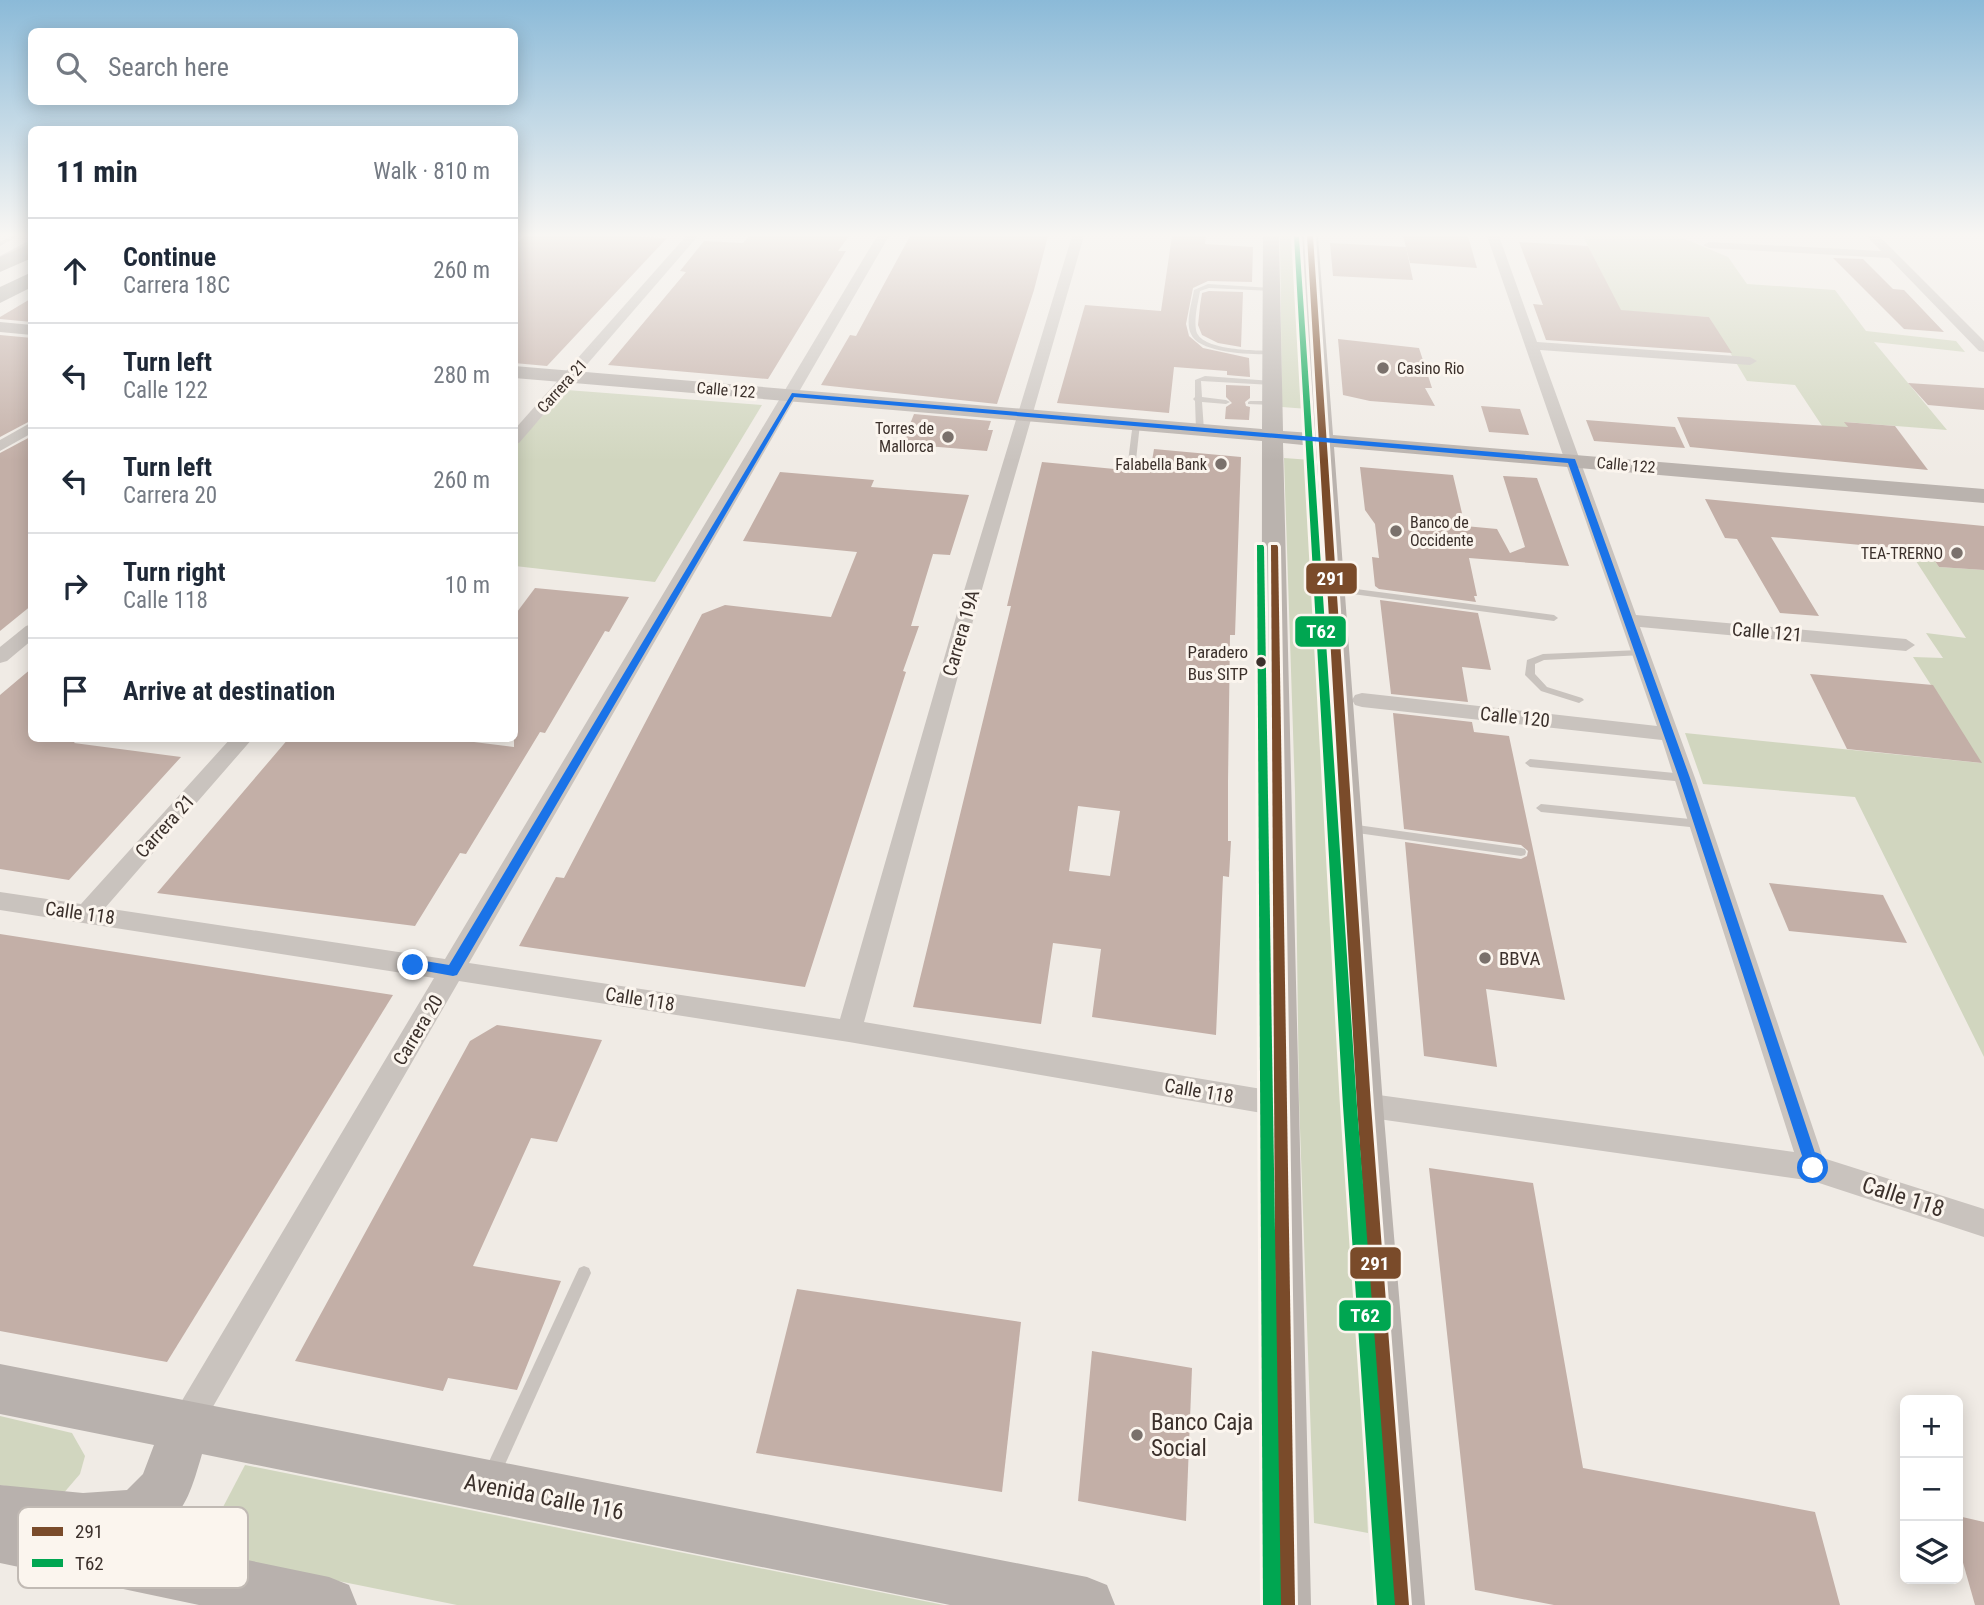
<!DOCTYPE html>
<meta charset="utf-8">
<style>
:root{--surface:#fff;--page:#f6f6f7;--text:#1f2937;--muted:#747a83;--line:#e0e1e3}
body{margin:0;font-family:"Roboto Condensed",sans-serif;background:var(--page);color:var(--text)}
.controls{position:absolute;right:21px;bottom:21px;display:grid;overflow:hidden;border-radius:10px;box-shadow:0 4px 18px #0003}
.controls button{width:63px;height:63px;display:grid;place-items:center;padding:0;border:0;border-bottom:2px solid var(--line);background:var(--surface);color:var(--text);font:35px sans-serif}
.stop{position:absolute;width:21px;height:21px;margin:-16px;border:5px solid #1a73e8;border-radius:50%;background:#fff}
.stop.end{background:#1a73e8;border-color:#fff;box-shadow:0 2px 7px #0008}
.list{margin:0;padding:0;list-style:none}
h2{display:flex;justify-content:space-between;align-items:center;height:91px;margin:0;padding:0 28px;font-size:30px}
h2 small{font-size:23px;font-weight:400;color:var(--muted)}
.list li{display:grid;grid-template-columns:46px 1fr auto;gap:21px;align-items:center;box-sizing:border-box;height:105px;padding:0 28px;border-top:2px solid var(--line)}
.list b{display:block;font-size:26px;white-space:nowrap}
.list p{margin:0;font-size:23px;white-space:nowrap;color:var(--muted)}
.list em{font-size:23px;font-style:normal;color:var(--muted)}
.icon{flex:none;width:38px;height:38px;fill:none;stroke:currentColor;stroke-width:2;stroke-linecap:round;stroke-linejoin:round}
.map{position:relative;flex:none;width:1984px;height:1605px;overflow:hidden}
.search{position:absolute;background:var(--surface);box-shadow:0 4px 18px #0003;left:28px;top:28px;width:490px;height:77px;display:flex;align-items:center;gap:18px;box-sizing:border-box;padding:0 24px;border-radius:10px;color:var(--muted);font-size:26px}
.panel{position:absolute;background:var(--surface);box-shadow:0 4px 18px #0003;left:28px;top:126px;width:490px;height:616px;border-radius:10px}
.map>svg:first-child{display:block}
</style>
<div class="map">
<svg width="1984" height="1605" viewBox="0 0 1984 1605">
<rect width="100%" height="100%" fill="#f0ebe5"/>
<g fill="#d1d6bf">
<path d="M1280,236h21l7,173 -26,-2z"/>
<path d="M1583,236h95l50,21 19,27 88,6 31,41 90,10 9,11 -91,-10 73,88 -102,-8 13,21 -22,4 -41,-62 -48,-4 -38,-64 -166,-12 69,-11z"/>
<path d="M567,390l195,15 -107,177 -140,-16 -1,-120z"/>
<path d="M1284,458l27,2 13,177 44,896 -54,-10 -15,-423 -4,-308z"/>
<path d="M1901,538l19,2 19,27 45,3v487l-129,-260 -152,-13 -18,-51 296,30 -68,-106 30,1 -17,-25 40,5z"/>
<path d="M0,1416l72,17 13,23 -5,18 -18,21 -62,-10z"/>
<path d="M245,1465l699,140h-487l-258,-52z"/>
</g>
<g fill="#c3afa7" fill-rule="evenodd">
<path d="M525,236h103l39,2 -120,128 -33,-3v-118z"/>
<path d="M749,236h100l-11,15h8l-78,128 -160,-14 78,-93 -6,-1 24,-30 39,2z"/>
<path d="M910,236h138l-14,54 -37,114 -176,-19 29,-50 6,1z"/>
<path d="M1172,236h34l-1,8 48,3 -1,35 -44,-1 -15,7 -7,36 3,12 14,12 46,10 1,19 -23,-2v-4l-53,-4 -5,46 -112,-10 28,-98 76,6z"/>
<path d="M1403,236h65l9,32 -67,-5z"/>
<path d="M1519,242l69,4 33,64 88,7 23,36 -186,-13 -13,-36 10,1z"/>
<path d="M1330,243l76,4 7,33 -80,-4z"/>
<path d="M1833,258l30,1 30,30 11,1 40,42 -40,-3z"/>
<path d="M1209,291l34,1 -2,55 -23,-4 -16,-8 -4,-10 2,-19 2,-13z"/>
<path d="M32,298v24l-32,-3v-2z"/>
<path d="M0,335l32,3v82l-32,17z"/>
<path d="M1338,339l81,9 13,40h-7l10,18 -65,-5 -27,-6z"/>
<path d="M1908,383l76,5v22l-56,-5z"/>
<path d="M1226,385l24,1v12l-5,4 1,4 4,1 -1,13 -24,-1 1,-12 6,-4 -6,-6z"/>
<path d="M1481,406l39,3 9,26 -40,-3z"/>
<path d="M914,414l77,7 -3,9h5l-6,21 -85,-7z"/>
<path d="M1677,417l171,10 -4,-5 51,4 33,44 -238,-23z"/>
<path d="M1586,420l89,7 10,21 -91,-7z"/>
<path d="M32,436v169l-32,26v-178z"/>
<path d="M1154,449l87,8 -6,178h-5l-2,147v59h3l-2,36 -6,-1 -7,159 -124,-18 9,-68 -48,-6 -12,81 -128,-17 98,-401h-4l35,-144 83,8 5,3h20zM1078,806l42,5 -10,65 -41,-5z"/>
<path d="M1360,467l93,8 12,51 32,3 13,24 15,-6 -22,-71 34,2 32,88 -100,-8 8,38h-3l2,6 -97,-13 -4,-3 -3,-29 7,1 -4,-34 -10,-14z"/>
<path d="M780,472l94,8 -3,7 98,8 -19,60 -17,-1 -22,72h8l-16,45 3,1 -101,315 -286,-41 37,-69 8,1 138,-264 23,-9 106,12 26,-65 -114,-11z"/>
<path d="M1705,499l279,27v44l-45,-3 -11,-16 -157,-14 48,79 -39,-3 -43,-74 -12,-1z"/>
<path d="M535,588l94,9 -20,35 -4,-1 -60,102 -5,-1 -74,122 -6,-1 -45,73 -258,-33 132,-155h153l72,9v-131z"/>
<path d="M1380,600l98,13 13,57 -29,-3 6,35 -77,-8z"/>
<path d="M32,668v70h46l-4,5 107,14 -112,123 -69,-11v-174z"/>
<path d="M1810,674l123,11 49,78 -135,-14z"/>
<path d="M1393,713l79,9 2,10 35,4 56,264 -79,-11 11,78 -73,-11 -19,-214 116,17 6,-3 1,-5 -7,-6 -117,-16z"/>
<path d="M1769,883l114,12 24,48 -118,-12z"/>
<path d="M0,934l393,61 -226,367 -167,-31z"/>
<path d="M497,1025l105,15 -45,102 -26,-4 -58,128 88,15 -44,109 -69,-12 -5,13 -148,-30 175,-320z"/>
<path d="M1429,1168l104,15 50,285 232,44 25,93h-286l-79,-15z"/>
<path d="M797,1289l224,33 -19,170 -246,-39z"/>
<path d="M1092,1351l100,17 -6,153 -108,-20z"/>
<path d="M1958,1516l26,6v83h-9l-17,-60z"/>
</g>
<g fill="none" stroke-linecap="round" stroke-linejoin="round">
<g fill="#c9c3be" fill-rule="evenodd">
<path d="M11,236h7l-18,10v-4z"/>
<path d="M32,239v5l-32,16v-4z"/>
<path d="M1208,284l66,4v2l-2,1 -63,-3 -9,3c-2,12 -6,26 -4,39 4,21 58,20 76,21l2,1v2c-18,1 -75,0 -83,-20 -6,-12 1,-31 3,-44z"/>
<path d="M1205,376l68,5 3,2 -3,2 -72,-4 1,16 24,3 4,2 -4,2 -24,-2 2,28 -4,2 -4,-2 -1,-29 -2,-2 2,-2v-17z"/>
<path d="M1250,401h23l4,2 -4,2 -25,-1v-2z"/>
<path d="M1133,422l7,2 -5,45 -4,2 -4,-2z"/>
<path d="M1333,586l221,29 4,3 -4,3 -224,-30 -1,-2z"/>
<path d="M1640,650l5,3 -2,2 -99,5 -9,4v10l12,13 35,11 2,2 -5,3 -38,-12 -16,-16 2,-15 16,-6z"/>
<path d="M1530,759l155,15 5,4 -5,4 -155,-15 -5,-4z"/>
<path d="M1541,804l159,16 4,1 1,3 -1,3 -4,1 -159,-16 -5,-4z"/>
<path d="M1350,824l171,24 4,1 1,3 -1,3 -4,1 -171,-24 -4,-1 -1,-3 1,-3z"/>
<path d="M584,1266l5,2 2,5 -93,207 -6,2 -6,-2 -2,-6 2,-6 93,-200z"/>
</g>
<g fill="#c9c3be" fill-rule="evenodd">
<path d="M686,236h12l-179,207 -5,1v-14z"/>
<path d="M877,236h12l-420,727 371,56 116,-402 116,-381h12l-110,381 -110,405 415,70 9,3 4,9 -4,9 -9,3 -430,-74 -390,-61 -263,455 -11,5 -11,-5 -5,-11 5,-11 260,-436 -434,-68v-18l81,12 150,-166h22l-148,170 340,51z"/>
<path d="M1487,236h12l38,106 213,15 7,4 -7,4 -210,-15 96,265 270,24 9,6 -9,6 -266,-24 55,151 128,380 161,51v28l-171,-56 -449,-64 -9,-3 -4,-9 4,-9 9,-3 430,59 -132,-412 -300,-33 -7,-2 -3,-5 3,-5 7,-2 295,33z"/>
<path d="M1867,236h12l105,105v11l-5,-1 -90,-93 -180,-10 -6,-3 6,-3 172,9z"/>
<path d="M32,422v11l-32,18v-11z"/>
<path d="M32,624v16l-25,21 -7,2v-16l26,-21z"/>
</g>
<g fill="#bab3ae" fill-rule="evenodd">
<path d="M1263,236h16l4,195 29,2 -10,-197h16l15,199 651,54v14l-650,-56 49,658 42,500h-50l-30,-500 -32,-659 -30,-3 28,1162h-50l1,-1164 -748,-63v-12l748,63z"/>
<path d="M0,322l32,3v10l-32,-3z"/>
</g>
<path fill="#b8b1ad" fill-rule="evenodd" d="M0,1364l1087,213 20,8 8,20h-165l-748,-151c-12,41 -19,69 -61,84l188,39 20,8 8,20h-158l-199,-42v-78l83,8 44,-3 16,-16 11,-29 -154,-31z"/>
<g fill="#afaaa4" fill-rule="evenodd">
<path d="M32,243v15l-32,14v-15z"/>
<path d="M32,272v15l-32,16v-16z"/>
</g>
<g stroke="#fbf5ee" stroke-width="6">
<g id="bus-1">
<path d="M1307,236h6l58,869 38,500h-18l-34,-500z"/>
<path d="M1271,545h6l1,2 17,1058h-18z"/>
</g>
</g>
<g stroke="#fbf5ee" stroke-width="6">
<g id="bus-2">
<path d="M1294,236l5,1 58,869 38,499h-18l-34,-499z"/>
<path d="M1257,545h6l1,2 17,1058h-18z"/>
</g>
</g>
<use href="#bus-1" fill="#7a4b2a" fill-rule="evenodd"/>
<use href="#bus-2" fill="#00a651" fill-rule="evenodd"/>
</g>
<linearGradient id="sky" x2="0" y2="1"><stop stop-color="#8bbad8"/><stop offset="0.51" stop-color="#f8f6f3"/><stop offset="1" stop-color="#f8f6f3" stop-opacity="0"/></linearGradient>
<rect width="1984" height="461" fill="url(#sky)"/>
<path fill="#1a73e8" d="M792,393l783,66 115,319 130,390 -2,5 -5,2 -5,-2 -2,-5 -127,-390 -111,-315 -774,-66 -337,578 -4,1 -44,-8 -2,-3 6,-6 36,6z"/>
<g fill="#7a716c" stroke="#fbf5ee" stroke-width="2.5">
<circle cx="1383" cy="368" r="7"/>
<circle cx="948" cy="437" r="7"/>
<circle cx="1221" cy="464" r="7"/>
<circle cx="1396" cy="531" r="7"/>
<circle cx="1957" cy="553" r="7"/>
<circle cx="1485" cy="958" r="7"/>
<circle cx="1137" cy="1435" r="7"/>
</g>
<circle fill="#3b302b" stroke="#fbf5ee" stroke-width="2.5" cx="1261" cy="662" r="6"/>
<g text-anchor="middle" dominant-baseline="central" stroke-width="6" stroke-linejoin="round" paint-order="stroke">
<g font-size="16" fill="#3b302b" stroke="#fbf5ee" text-anchor="end">
<text x="1397" y="368" text-anchor="start">Casino Rio</text>
<text x="934" y="428">Torres de<tspan x="934" dy="18">Mallorca</tspan></text>
<text x="1207" y="464">Falabella Bank</text>
<text x="1410" y="522" text-anchor="start">Banco de<tspan x="1410" dy="18">Occidente</tspan></text>
<text x="1943" y="553">TEA-TRERNO</text>
</g>
<g font-size="16" fill="#3b302b" stroke="#fbf5ee">
<text transform="translate(562 386) rotate(-48)">Carrera 21</text>
<text transform="translate(726 390) rotate(5)">Calle 122</text>
<text transform="translate(1626 465) rotate(5)">Calle 122</text>
</g>
<g font-size="17" fill="#3b302b" stroke="#fbf5ee" text-anchor="end">
<text x="1248" y="652">Paradero<tspan x="1248" dy="22">Bus SITP</tspan></text>
</g>
<g font-size="19" fill="#3b302b" stroke="#fbf5ee">
<text transform="translate(1767 632) rotate(5)">Calle 121</text>
<text transform="translate(961 633) rotate(-74)">Carrera 19A</text>
<text transform="translate(1515 717) rotate(6)">Calle 120</text>
<text transform="translate(165 826) rotate(-48)">Carrera 21</text>
<text transform="translate(80 913) rotate(8)">Calle 118</text>
<text transform="translate(640 999) rotate(9)">Calle 118</text>
<text transform="translate(418 1030) rotate(-59)">Carrera 20</text>
<text transform="translate(1199 1091) rotate(10)">Calle 118</text>
</g>
<g font-size="19" fill="#3b302b" stroke="#fbf5ee" text-anchor="start">
<text x="1499" y="958">BBVA</text>
</g>
<g font-size="23" fill="#3b302b" stroke="#fbf5ee">
<text transform="translate(1903 1197) rotate(18)">Calle 118</text>
<text transform="translate(544 1497) rotate(11)">Avenida Calle 116</text>
</g>
<g font-size="23" fill="#3b302b" stroke="#fbf5ee" text-anchor="start">
<text x="1151" y="1422">Banco Caja<tspan x="1151" dy="26">Social</tspan></text>
</g>
</g>
<rect x="18" y="1507" width="230" height="81" rx="10" fill="#fbf5ee" stroke="#c1bab4" stroke-width="2"/>
<rect x="32" y="1527" width="31" height="9" fill="#7a4b2a"/>
<rect x="32" y="1559" width="31" height="8" fill="#00a651"/>
<g font-size="19" fill="#3b302b">
<text x="75" y="1538">291</text>
<text x="75" y="1570">T62</text>
</g>
<g stroke="#fbf5ee" stroke-width="2.5">
<rect x="1305" y="562" width="53" height="33" rx="7" fill="#7a4b2a"/>
<rect x="1294" y="615" width="53" height="33" rx="7" fill="#00a651"/>
<rect x="1349" y="1246" width="53" height="34" rx="7" fill="#7a4b2a"/>
<rect x="1338" y="1299" width="54" height="33" rx="7" fill="#00a651"/>
</g>
<g font-size="19" text-anchor="middle" font-weight="bold" fill="#fff">
<text x="1331" y="585">291</text>
<text x="1321" y="638">T62</text>
<text x="1375" y="1270">291</text>
<text x="1365" y="1322">T62</text>
</g>
</svg>
<div class="controls">
<button>+</button>
<button>−</button>
<button><svg class="icon" aria-label="layers" viewBox="0 0 24 24"><path d="M12 4l9 5-9 5-9-5zM3 14l9 5 9-5"/></svg></button>
</div>
<div class="stop" style="left:1813px;top:1168px"></div>
<div class="stop end" style="left:413px;top:965px"></div>
<div class="search"><svg class="icon" aria-label="search" viewBox="0 0 24 24"><circle cx="10" cy="10" r="6"/><path d="M15 15l6 6"/></svg>Search here</div>
<section class="panel">
<h2>11 min<small>Walk · 810 m</small></h2>
<ul class="list">
<li><svg class="icon" aria-label="ahead" viewBox="0 0 24 24"><path d="M12 20V5M6 11l6-6 6 6"/></svg><div><b>Continue</b><p>Carrera 18C</p></div><em>260 m</em></li>
<li><svg class="icon" aria-label="left" viewBox="0 0 24 24"><path d="M17 20v-9H6M10 6l-5 5 5 5"/></svg><div><b>Turn left</b><p>Calle 122</p></div><em>280 m</em></li>
<li><svg class="icon" aria-label="left" viewBox="0 0 24 24"><path d="M17 20v-9H6M10 6l-5 5 5 5"/></svg><div><b>Turn left</b><p>Carrera 20</p></div><em>260 m</em></li>
<li><svg class="icon" aria-label="right" viewBox="0 0 24 24"><path d="M7 20v-9h11M14 6l5 5-5 5"/></svg><div><b>Turn right</b><p>Calle 118</p></div><em>10 m</em></li>
<li><svg class="icon" aria-label="arrive" viewBox="0 0 24 24"><path d="M6 21V4h12l-3 4 3 4H6"/></svg><div><b>Arrive at destination</b></div></li>
</ul>
</section>
</div>
